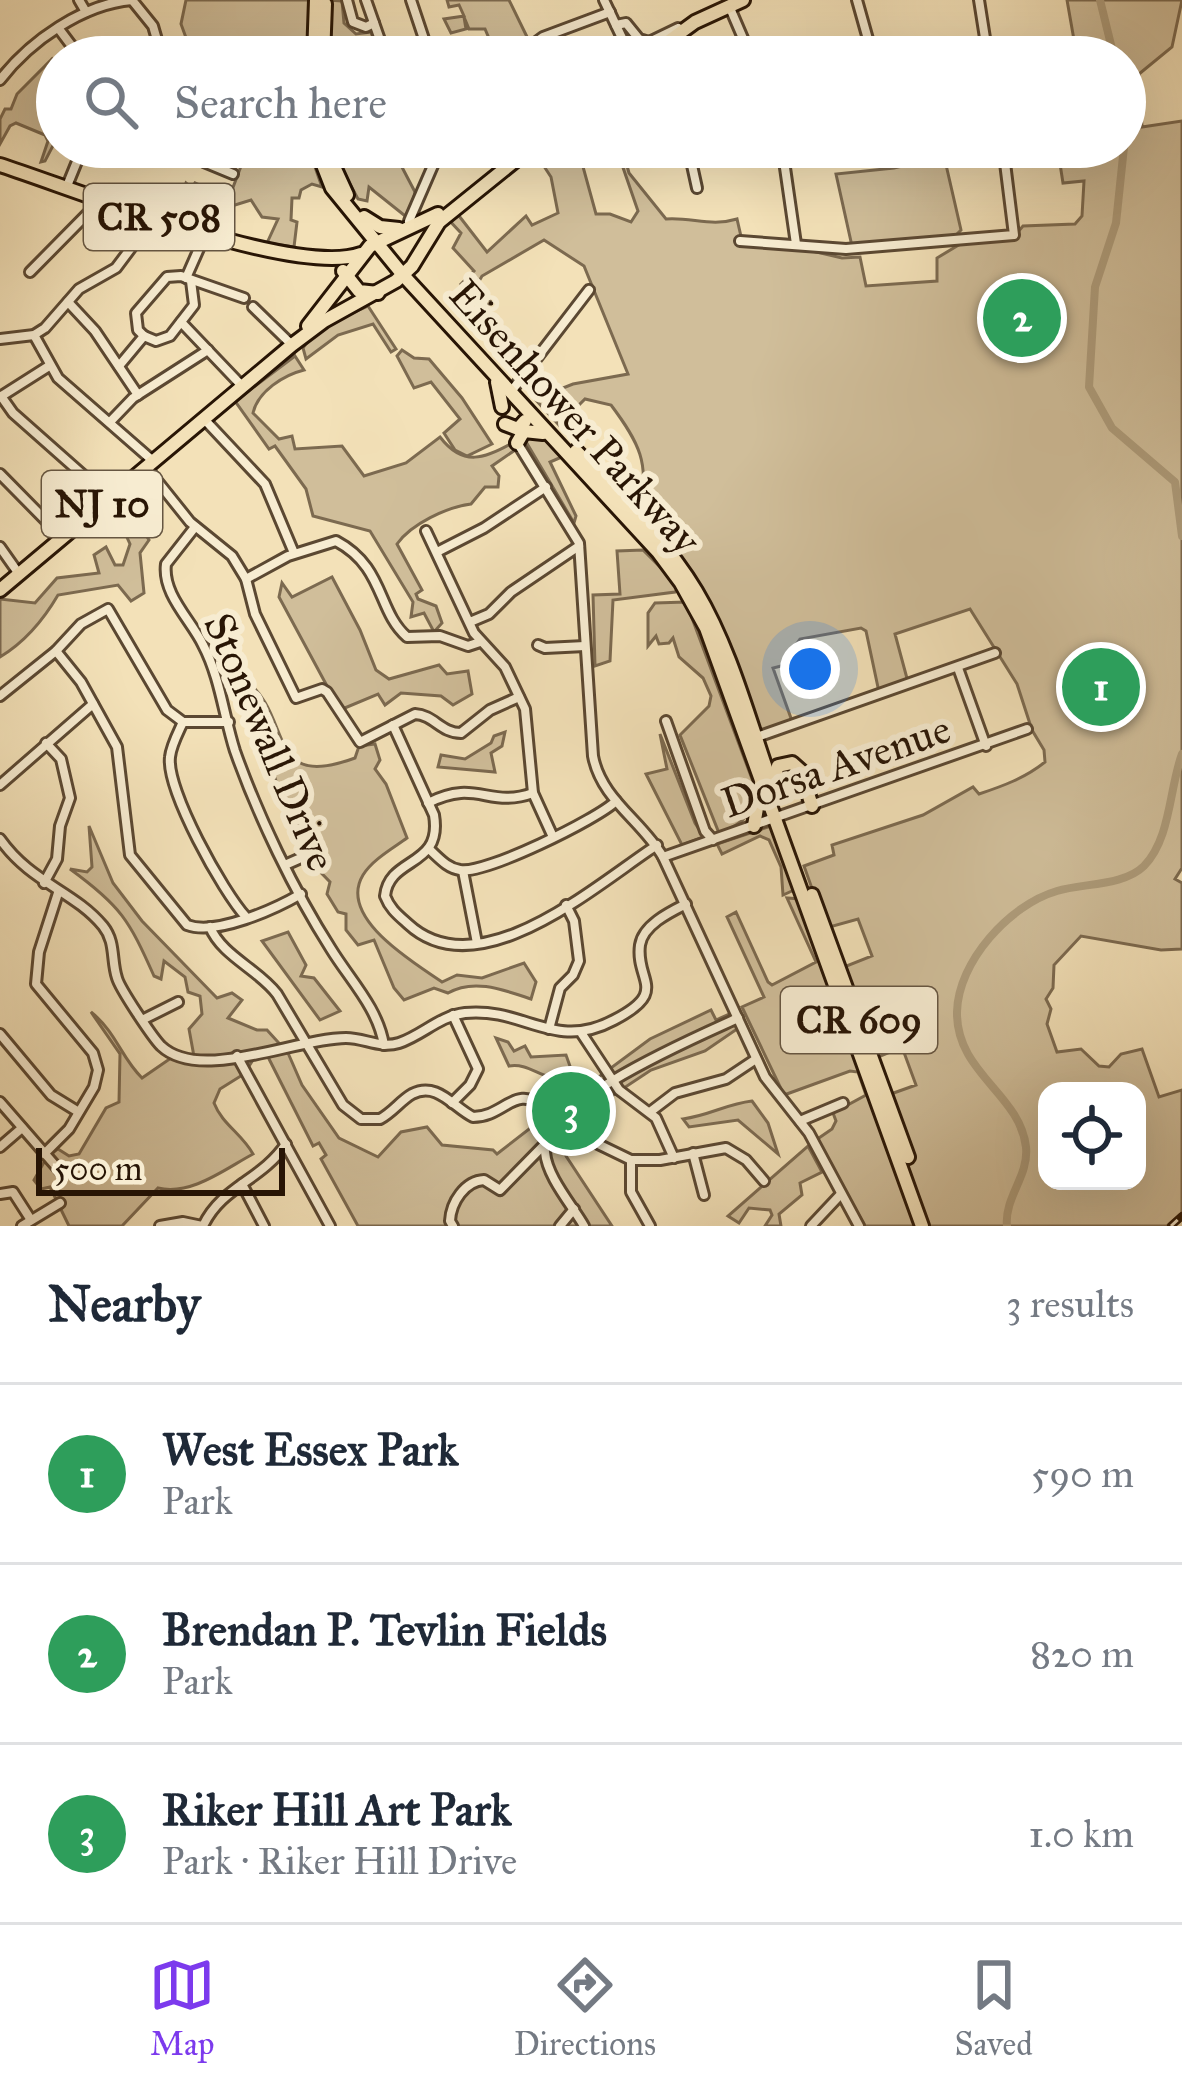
<!DOCTYPE html>
<meta charset="utf-8">
<style>
:root{--surface:#fff;--page:#f2f2f3;--text:#1f2937;--muted:#747a83;--line:#e0e1e3;--accent:#7c3aed}
body{margin:0;font-family:"IM FELL Great Primer",serif;background:var(--page);color:var(--text)}
.controls{position:absolute;right:36px;bottom:36px;display:grid;overflow:hidden;border-radius:24px;box-shadow:0 12px 48px #0002}
.controls button{width:108px;height:108px;display:grid;place-items:center;padding:0;border:0;border-bottom:3px solid var(--line);background:var(--surface);color:var(--text);font:60px sans-serif}
.scale{position:absolute;left:36px;bottom:30px;width:249px;box-sizing:border-box;padding-left:12px;border:6px solid #281505;border-top:0;font-size:33px;line-height:42px;white-space:nowrap;color:#281505;-webkit-text-stroke:9px #f7ecd1;paint-order:stroke}
.you{position:absolute;left:810px;top:669px;width:42px;height:42px;margin:-30px;border:9px solid #fff;border-radius:50%;background:#1a73e8;box-shadow:0 0 0 18px #1a73e833}
.badge{display:grid;place-items:center;width:78px;height:78px;border-radius:50%;background:var(--accent);color:#fff;font-size:39px;font-weight:700}
.pin{position:absolute;translate:-50% -50%;border:6px solid #fff;box-shadow:0 3px 12px #0006}
.list{margin:0;padding:0;list-style:none}
h2{display:flex;justify-content:space-between;align-items:center;height:156px;margin:0;padding:0 48px;font-size:51px}
h2 small{font-size:39px;font-weight:400;color:var(--muted)}
.list li{display:grid;grid-template-columns:78px 1fr auto;gap:36px;align-items:center;box-sizing:border-box;height:180px;padding:0 48px;border-top:3px solid var(--line)}
.list b{display:block;font-size:45px;white-space:nowrap}
.list p{margin:0;font-size:39px;white-space:nowrap;color:var(--muted)}
.list em{font-size:39px;font-style:normal;color:var(--muted)}
.icon{flex:none;width:66px;height:66px;fill:none;stroke:currentColor;stroke-width:2;stroke-linecap:round;stroke-linejoin:round}
.map{position:relative;flex:none;width:1182px;height:1226px;overflow:hidden}
.search{position:absolute;background:var(--surface);box-shadow:0 12px 48px #0002;left:36px;right:36px;top:36px;height:132px;display:flex;align-items:center;gap:30px;box-sizing:border-box;padding:0 42px;border-radius:66px;color:var(--muted);font-size:45px}
.sheet{height:696px;background:var(--surface)}
nav{display:flex;justify-content:space-around;align-items:center;box-sizing:border-box;height:168px;border-top:3px solid var(--line);background:var(--surface);font-size:33px;color:var(--muted)}
nav a{display:grid;justify-items:center;gap:6px}
nav .on{color:var(--accent)}
.map>svg:first-child{display:block}
</style>
<div class="map">
<svg width="1182" height="1226" viewBox="0 0 1182 1226">
<rect width="100%" height="100%" fill="#f3e1b8"/>
<filter id="stains"><feTurbulence type="fractalNoise" baseFrequency=".00167" numOctaves="4"/><feColorMatrix values="0 0 0 0 .2 0 0 0 0 .09 0 0 0 0 .02 0 0 0 .5 -.17"/></filter>
<radialGradient id="worn" r=".72"><stop offset=".6" stop-color="#630" stop-opacity="0"/><stop offset="1" stop-color="#630" stop-opacity=".3"/></radialGradient>
<g fill="#d0be9a" stroke="#7c6a50" stroke-width="3" fill-rule="evenodd">
<path d="M186,0h124l-2,57h-115l-12,-33z"/>
<path d="M328,0l14,1 2,22 12,11 15,-2 4,12 -20,7 2,6h-29z"/>
<path d="M447,0h62l21,43 -16,14h-17l-12,-28h-16l-5,-12 2,12 -15,4 -7,-14 20,-3 -5,-11 -10,2z"/>
<path d="M1067,0h115l-10,47 -33,27 3,53 40,-6v747l-7,11 7,4v66l-21,1 -80,-14 -27,29 -1,23 -7,11 5,10 -4,15 10,28 24,-3 18,17 10,1 12,-13 21,-5 17,48 23,-7v123l-15,13h-302l-49,-86 16,-11 4,-8 -3,-8 33,-18 -8,-23 -8,-1 -66,24 -42,-88 22,-10 -37,-80 9,-5 32,70 4,3 44,-23 -29,-64 13,1 25,69 -3,2 2,5 48,-19 -14,-37 -32,9 -22,-62 30,-11 -2,-10 91,-30 50,-28 6,7c24,-8 46,-16 66,-32l-1,-12 -12,-20 -15,-46 -47,-75 -75,25 13,48 -29,10 -13,-61 -5,-3 -61,11 -12,17 1,8 -16,4 19,53 -31,15 -123,-225c14,-46 0,-70 -27,-106l-26,-6 -26,26 -24,-26 38,-15 55,-10 -44,-108 -40,-26 -62,36 -4,7 13,19 -6,6 -24,-24 13,-13 -21,-23 8,-15 -13,-14 8,-7 31,40 39,-36 6,9 26,-12 -7,-36 -15,-23 8,-7h21l1,9 16,7 14,51h14l21,8 7,-11 -20,-58 5,-2 6,22 37,46c26,-2 45,8 71,0l6,26 52,2 47,11 18,-1 6,29 71,-5v-23l25,-15 50,-4 11,-13 52,-2 7,-8 2,-35 -21,2 -5,-32 12,-4h55v-90h-48zM902,1047l14,38 -42,15 -13,-36zM1047,1091h90v90h-90z"/>
<path d="M52,59l5,8v71l-12,23 -4,1 7,-21 -3,-6 -29,-12 -6,3 -10,18v-25l5,-10h6l6,-15z"/>
<path d="M240,147h68l14,40 -10,-3 -11,6 -2,8h-7l-1,22 6,2 -3,25 -27,-4 11,-24 -16,-2 -11,-17 -29,9 -4,16 12,7 -55,-18 11,-31 6,5 3,-5 34,15 17,-45z"/>
<path d="M330,147h81l3,5 -21,-2 22,42 -6,27 -40,-32 -2,14 -9,-2z"/>
<path d="M944,156l17,74 -5,5 -104,11 -16,-72 58,-6z"/>
<path d="M368,306l28,43 -5,3 -18,-28 -35,11 -32,24 -3,-11c14,-23 42,-31 65,-42z"/>
<path d="M402,350l12,8 15,1 33,39 30,46 -25,12 -12,-6 -11,-17 16,-14 -29,-37 -17,6 -17,-32z"/>
<path d="M295,356l9,14c-20,5 -46,21 -51,43l26,26 13,-3 3,13 47,-3 22,30 42,-13 34,-26c23,30 45,22 74,5l4,6 -26,18 7,10 -1,11h-13l-14,17c-24,3 -60,20 -74,40l25,46 -6,4 2,5 18,7 6,17 -8,9 -10,-19 -13,4 2,-15 -43,-71 -57,-15 -7,-27 -31,-43 -6,3 -34,-48z"/>
<path d="M536,432l28,24 -14,6 26,54 -2,7 -52,-88z"/>
<path d="M137,521l12,19 -9,13 4,40 -13,8 -13,-16 -60,10c-14,24 -33,47 -58,62v-58l35,4 22,-25 42,-5 -5,-18 12,-8 9,18h8l7,-21 -5,-11z"/>
<path d="M643,550l36,36 -4,6 -62,8 -3,61 -15,5 -2,-71 27,-1 -3,-43z"/>
<path d="M332,577l28,53 16,40 13,9 50,-14 8,9 21,-3 4,23 -19,11 -12,-9 -40,-3 -16,12 -7,-11 -38,16 -61,-113 3,-14 10,14z"/>
<path d="M686,602l69,185c-3,27 -10,37 -36,46l-39,-98 29,-29 2,-10 -8,-18 -24,-21 -6,-19 -4,5 -10,1 -3,-8 -8,10v-33l7,-10z"/>
<path d="M244,679c51,37 19,113 111,79l4,-12 16,-2 5,16 -5,9 11,15 21,54c-14,10 -35,22 -44,37 -26,43 52,88 79,107l15,-7 25,3 42,-15 12,19 -5,17c-27,-9 -57,-21 -83,-6l-14,-5 -30,12 -10,-12 -20,-48 -16,5 -12,-15v-16l-8,-2 -11,-18 3,-12 -31,-32 10,-14 -20,-21 -46,-121z"/>
<path d="M505,732l-3,14 -11,7 4,19 -57,-5 3,-12 24,4 26,-16 3,-7z"/>
<path d="M660,734l35,89 9,14 -22,8 -36,-71 21,-5z"/>
<path d="M89,826l24,57 29,38 75,77 15,-5 10,7 -14,18 29,12h10l21,23 14,32 37,53 39,19 23,-25 26,-5 15,18 51,5 4,4 76,-59 -10,-17c-20,3 -34,-16 -54,-12l-13,-28 12,4 6,9 11,-5 6,11 35,-2 10,28 8,5 66,-49 61,-29 5,10 18,-8 6,15 -35,24 -54,19 -86,57 1,29 46,70h-254l-37,-67 5,-4 -7,-12 -6,3 -48,-95 -7,1 -14,22 -24,15 -6,14c8,21 28,31 39,51 -28,15 -62,42 -95,34l-36,38h-53l-19,-39 -9,2 -7,-9 14,-25 10,-6 11,7 10,-2 27,-46 13,-6 1,-48 -29,-42c26,21 29,44 51,66l29,-20 24,4 -6,-33 13,-15 -2,-18 -12,-4 -3,-15 -21,-16 -3,18 -7,-3c-25,-56 -33,-70 -84,-107l17,3 5,-5z"/>
<path d="M771,826l5,2 19,57 -1,5 -11,5 -2,-28 -12,-27 -9,-4 -38,18 -5,-10z"/>
<path d="M288,932l18,33 -5,11 13,2 26,33 -20,9 -58,-79z"/>
<path d="M752,1101l16,22 10,31 -40,-34 -49,7 -6,-8c28,-4 43,-15 69,-18z"/>
<path d="M808,1146l14,26 -22,11 2,12 -23,19 2,12h-16l7,-11 -2,-5 -21,-2 -10,15 -11,-7z"/>
</g>
<g fill="none" stroke-linecap="round" stroke-linejoin="round">
<g stroke="#ae9c7b" stroke-width="8">
<path d="M1100,0l14,57"/>
<path d="M1124,147l-8,76 -21,64 -6,100 23,41 63,54 7,54"/>
<path d="M1007,1226c-3,-28 22,-50 19,-79 -6,-53 -70,-74 -69,-135 1,-50 52,-107 100,-121 26,-8 67,-5 87,-25 27,-28 25,-77 38,-112"/>
</g>
<g stroke="#5b4832" stroke-width="14">
<g id="minor">
<path d="M79,0l7,12"/>
<path d="M132,0l21,26 9,31"/>
<path d="M347,0l6,22 13,5 8,-4"/>
<path d="M366,0l20,57"/>
<path d="M411,0l19,57"/>
<path d="M604,0l27,57"/>
<path d="M857,0l16,57"/>
<path d="M979,0l9,57"/>
<path d="M730,8l21,49"/>
<path d="M616,25l10,-2 13,16 10,3 29,-14"/>
<path d="M59,29l21,28"/>
<path d="M516,57l27,-20 67,-25"/>
<path d="M0,80c30,-39 83,-76 132,-80"/>
<path d="M115,147l21,6 11,-6"/>
<path d="M197,147l7,15 29,12"/>
<path d="M688,147l9,41"/>
<path d="M782,147l14,97"/>
<path d="M67,186l11,-27v-12"/>
<path d="M409,221l32,-74"/>
<path d="M740,241l106,8 168,-14 -11,-88"/>
<path d="M30,272l71,-72"/>
<path d="M186,278l19,-43"/>
<path d="M68,302l27,29 43,64"/>
<path d="M253,307l39,38"/>
<path d="M181,322l61,64"/>
<path d="M34,335l24,43 95,83"/>
<path d="M144,336l-6,-6 -2,-17 31,-36 14,-1 63,22"/>
<path d="M144,336l12,5 14,-5 24,-31 -3,-24"/>
<path d="M0,339l34,-4 11,-7 34,-39 37,-21 39,-52"/>
<path d="M119,366l25,-30"/>
<path d="M510,393l79,-103"/>
<path d="M1,396l12,17 96,85"/>
<path d="M0,397l49,-31"/>
<path d="M204,419l61,65 29,69"/>
<path d="M110,422l23,-24 75,-48"/>
<path d="M518,444l61,99 14,213c8,43 49,65 70,101l102,220 44,56 50,93"/>
<path d="M146,467l44,55 42,34 14,23 9,35 41,84 26,-9 5,3 33,50 55,-28c19,1 26,19 46,19l29,-23 29,-13"/>
<path d="M0,474l62,63"/>
<path d="M53,501l28,21"/>
<path d="M195,527l-29,37c-4,30 25,56 37,81 17,32 21,72 32,106 23,65 59,140 96,198 19,31 47,59 53,96"/>
<path d="M426,531l48,102 31,34 20,42 8,84 20,44"/>
<path d="M0,547l19,27"/>
<path d="M437,552l47,-24 62,-41"/>
<path d="M246,579l42,-23 48,-15c49,26 41,70 71,96l33,-1 28,10 12,-4"/>
<path d="M470,622l19,-8 22,-22 68,-46"/>
<path d="M538,645l7,3 40,-2"/>
<path d="M56,651l25,31 36,65 13,108 57,70c29,11 88,-16 114,-31"/>
<path d="M958,668l28,78"/>
<path d="M0,696l56,-45 25,-27 27,-15 59,101 16,12h46"/>
<path d="M666,721l39,110 8,9"/>
<path d="M183,722c-5,11 -12,24 -13,35 -4,33 53,135 76,160"/>
<path d="M393,725l41,90c9,53 -45,41 -49,81 5,13 13,19 23,28 71,66 189,-40 249,-79"/>
<path d="M757,737l238,-84"/>
<path d="M0,785l93,-81"/>
<path d="M428,803c49,-25 60,6 105,-10"/>
<path d="M0,839c31,44 74,52 103,87 13,16 8,34 14,52 3,11 36,60 44,68 39,37 135,-8 185,-8 19,0 34,11 53,5 24,-8 40,-27 66,-30 60,-6 89,39 149,7 56,-29 21,-39 26,-75 3,-20 30,-33 46,-41"/>
<path d="M429,849c10,9 18,19 31,21 24,5 138,-51 156,-69"/>
<path d="M663,857l364,-128"/>
<path d="M285,865l34,-15"/>
<path d="M463,871l14,72"/>
<path d="M44,883l13,-24 3,-33 10,-28 -9,-39 -15,-16"/>
<path d="M210,927c12,29 48,42 67,67l66,111 18,14h19c13,-7 20,-18 32,-25 25,-13 41,13 61,23 32,0 42,-35 73,-8"/>
<path d="M144,1019l34,-17"/>
<path d="M549,1029l11,-41 13,-13 6,-14 -5,-40 -8,-16"/>
<path d="M0,1034l51,61 26,16"/>
<path d="M582,1034l37,56 37,28 18,40"/>
<path d="M237,1056l93,170"/>
<path d="M0,1102l60,69"/>
<path d="M452,1103l18,-18 8,-16 -25,-54"/>
<path d="M650,1112l25,-19 51,-14 30,-20"/>
<path d="M800,1121l43,-18"/>
<path d="M569,1130l62,30h29l66,-12 20,12 18,21"/>
<path d="M0,1147l22,-19"/>
<path d="M693,1153l11,42"/>
<path d="M44,1154l25,-25 25,-42 4,-17 -5,-17 -57,-69 3,-32 19,-59"/>
<path d="M631,1161v31l19,34"/>
<path d="M242,1184l22,42"/>
<path d="M0,1194l13,-2 18,28"/>
<path d="M22,1226l38,-23"/>
<path d="M160,1226l23,-4 19,4"/>
<path d="M203,1226c19,-40 58,-45 83,-82"/>
<path d="M453,1226l-3,-5c1,-19 15,-40 34,-41l16,10 45,-46"/>
<path d="M560,1226l14,-17"/>
<path d="M584,1226c-12,-21 -37,-49 -39,-74 -3,-50 152,-115 193,-134"/>
<path d="M811,1226l30,-32"/>
</g>
</g>
<g stroke="#281505" stroke-width="18">
<g id="major">
<path d="M314,57l2,-57"/>
<path d="M323,57l2,-53"/>
<path d="M647,57l48,-35 48,-22"/>
<path d="M316,147l16,41 71,87 255,277 23,31 25,45 216,598"/>
<path d="M325,147l22,48"/>
<path d="M0,165c75,24 294,113 361,89"/>
<path d="M364,217l16,10 19,2"/>
<path d="M343,271l16,20 19,2"/>
<path d="M308,326l62,-80 68,-32"/>
<path d="M497,382l5,25"/>
<path d="M505,424l13,5 7,-8"/>
<path d="M517,443l7,-12 19,2"/>
<path d="M576,451c42,44 89,88 120,140 34,57 52,126 74,189"/>
<path d="M0,590l292,-245 32,-24 72,-40 16,-15 27,-44 93,-75"/>
<path d="M773,782l5,-16 14,-3 9,8 11,35"/>
<path d="M754,826l7,-42"/>
<path d="M812,895l96,262"/>
</g>
</g>
<use href="#minor" stroke="#f7ecd1" stroke-width="8"/>
<use href="#major" stroke="#f3e1b8" stroke-width="12"/>
<g stroke="#281505" stroke-width="8">
<path id="rail" d="M1171,1226l11,-10"/>
</g>
<use href="#rail" stroke="#f7ecd1" stroke-width="3" stroke-dasharray="9" stroke-linecap="butt"/>
</g>
<g text-anchor="middle" dominant-baseline="central" stroke-width="12" stroke-linejoin="round" paint-order="stroke">
<g fill="#f7ecd1" stroke="#665642" stroke-width="3">
<rect x="84" y="184" width="150" height="66" rx="9"/>
<rect x="42" y="471" width="120" height="66" rx="9"/>
<rect x="781" y="987" width="156" height="66" rx="9"/>
</g>
<g font-size="39" font-weight="bold" fill="#281505">
<text x="159" y="217">CR 508</text>
<text x="102" y="504">NJ 10</text>
<text x="859" y="1020">CR 609</text>
</g>
<g font-size="42" fill="#281505" stroke="#f7ecd1">
<text transform="translate(575 417) rotate(48)">Eisenhower Parkway</text>
<text transform="translate(270 742) rotate(67)">Stonewall Drive</text>
<text transform="translate(836 766) rotate(-19)">Dorsa Avenue</text>
</g>
</g>
<rect width="100%" height="100%" filter="url(#stains)"/>
<rect width="100%" height="100%" fill="url(#worn)"/>
</svg>
<div class="controls">
<button><svg class="icon" aria-label="locate" viewBox="0 0 24 24"><circle cx="12" cy="12" r="6"/><path d="M12 2v4M12 18v4M2 12h4M18 12h4"/></svg></button>
</div>
<div class="scale">500 m</div>
<div class="you"></div>
<div class="pin badge" style="left:1101px;top:687px;background:#2e9e5b">1</div>
<div class="pin badge" style="left:1022px;top:318px;background:#2e9e5b">2</div>
<div class="pin badge" style="left:571px;top:1111px;background:#2e9e5b">3</div>
<div class="search"><svg class="icon" aria-label="search" viewBox="0 0 24 24"><circle cx="10" cy="10" r="6"/><path d="M15 15l6 6"/></svg>Search here</div>
</div>
<section class="sheet">
<h2>Nearby<small>3 results</small></h2>
<ul class="list">
<li><span class="badge" style="background:#2e9e5b">1</span><div><b>West Essex Park</b><p>Park</p></div><em>590 m</em></li>
<li><span class="badge" style="background:#2e9e5b">2</span><div><b>Brendan P. Tevlin Fields</b><p>Park</p></div><em>820 m</em></li>
<li><span class="badge" style="background:#2e9e5b">3</span><div><b>Riker Hill Art Park</b><p>Park · Riker Hill Drive</p></div><em>1.0 km</em></li>
</ul>
</section>
<nav>
<a class="on"><svg class="icon" aria-label="map" viewBox="0 0 24 24"><path d="M3 6l6-2 6 2 6-2v14l-6 2-6-2-6 2zM9 4v14M15 6v14"/></svg>Map</a>
<a><svg class="icon" aria-label="directions" viewBox="0 0 24 24"><path d="M12 3l9 9-9 9-9-9zM9 14v-3h6M13 9l2 2-2 2"/></svg>Directions</a>
<a><svg class="icon" aria-label="saved" viewBox="0 0 24 24"><path d="M7 4h10v16l-5-4-5 4z"/></svg>Saved</a>
</nav>
